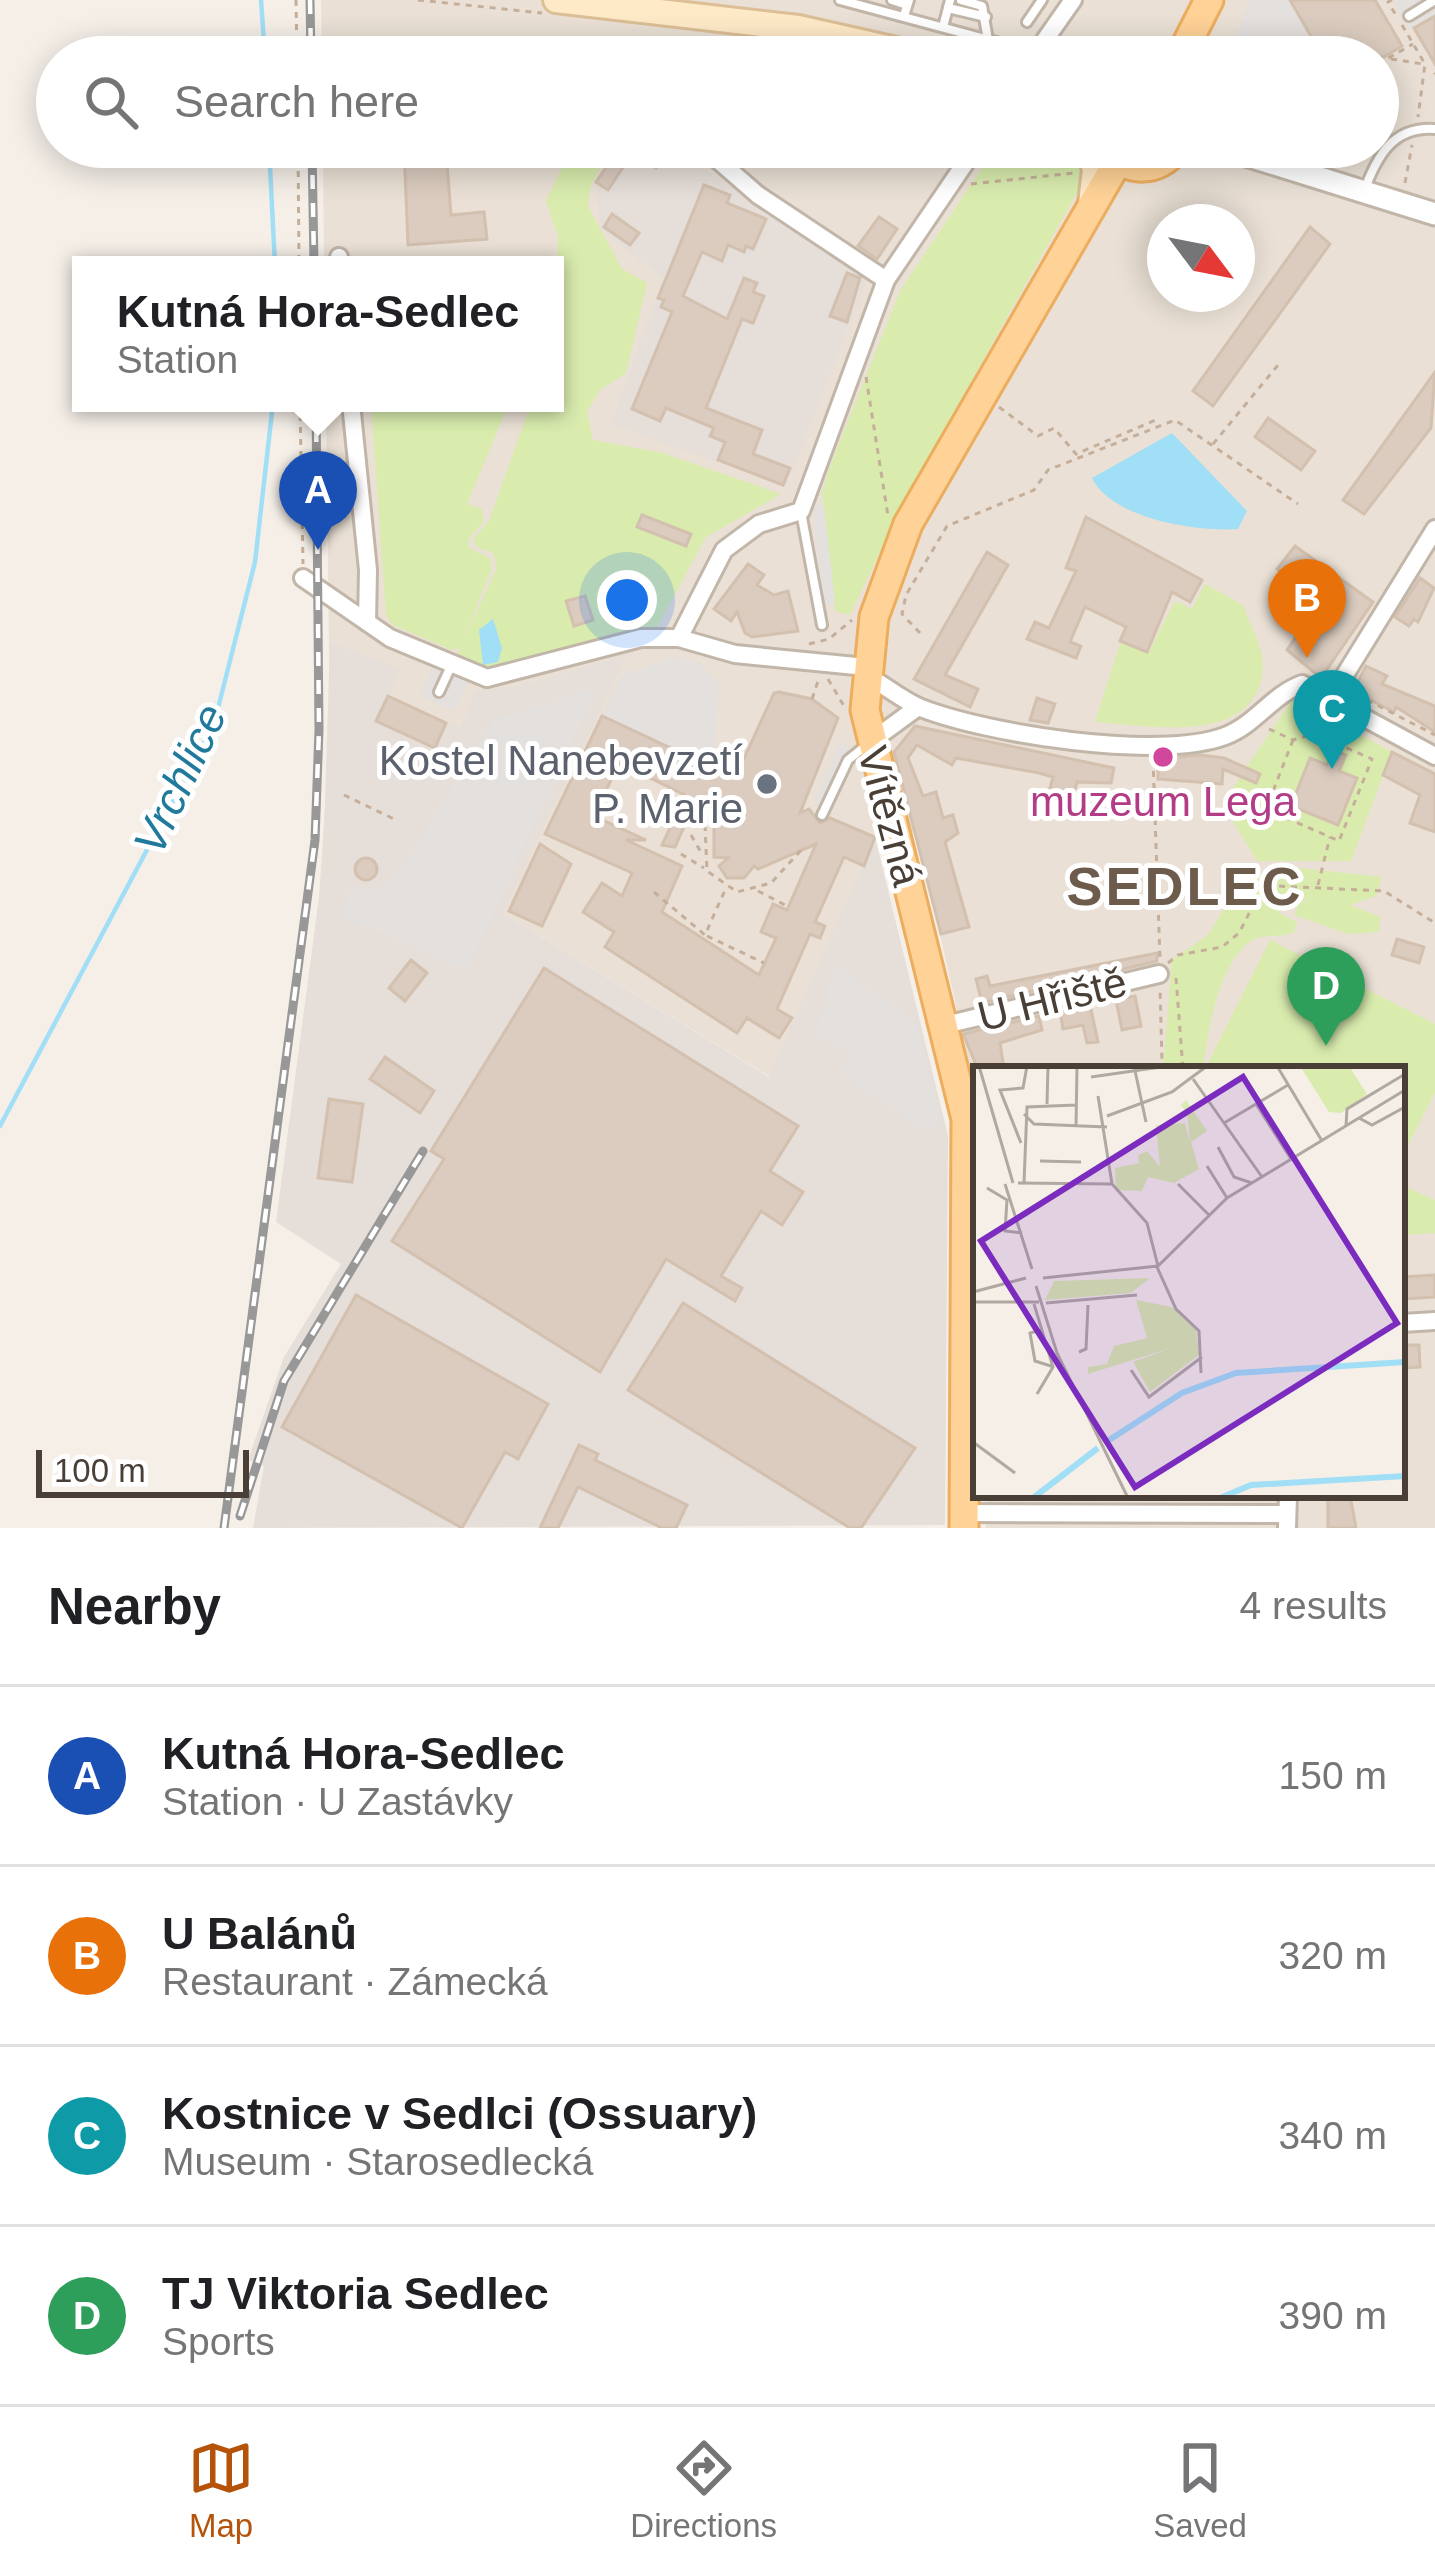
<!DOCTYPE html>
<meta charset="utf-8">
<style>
:root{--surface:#fff;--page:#f6f6f6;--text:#202124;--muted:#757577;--line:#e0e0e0;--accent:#b45309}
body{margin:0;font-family:Arial,sans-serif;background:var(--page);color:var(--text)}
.compass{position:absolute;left:1147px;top:204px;width:108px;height:108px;border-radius:50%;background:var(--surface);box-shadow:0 6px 30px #0003;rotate:122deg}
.scale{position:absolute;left:36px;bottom:30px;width:213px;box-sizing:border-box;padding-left:12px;border:6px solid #493f36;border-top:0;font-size:33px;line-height:42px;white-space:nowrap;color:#493f36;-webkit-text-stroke:9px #fff;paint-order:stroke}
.you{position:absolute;left:627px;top:600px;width:42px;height:42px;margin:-30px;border:9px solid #fff;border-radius:50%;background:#1a73e8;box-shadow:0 0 0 18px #1a73e833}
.badge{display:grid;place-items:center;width:78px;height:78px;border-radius:50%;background:var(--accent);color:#fff;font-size:39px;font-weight:700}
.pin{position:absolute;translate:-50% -99px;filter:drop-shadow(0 3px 6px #0008)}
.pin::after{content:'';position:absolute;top:63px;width:42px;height:36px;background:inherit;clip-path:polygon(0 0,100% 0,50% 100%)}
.popup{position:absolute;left:72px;top:256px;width:492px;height:156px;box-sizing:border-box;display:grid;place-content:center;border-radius:0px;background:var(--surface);filter:drop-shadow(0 3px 9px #0005);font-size:39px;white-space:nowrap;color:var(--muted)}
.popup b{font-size:45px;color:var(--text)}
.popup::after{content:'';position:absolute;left:50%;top:100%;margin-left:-24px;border:24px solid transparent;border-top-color:var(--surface)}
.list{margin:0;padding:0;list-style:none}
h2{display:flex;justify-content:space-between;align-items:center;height:156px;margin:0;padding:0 48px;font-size:51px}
h2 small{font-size:39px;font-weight:400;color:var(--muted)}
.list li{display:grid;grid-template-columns:78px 1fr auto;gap:36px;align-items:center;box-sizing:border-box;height:180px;padding:0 48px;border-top:3px solid var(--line)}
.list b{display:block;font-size:45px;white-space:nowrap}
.list p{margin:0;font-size:39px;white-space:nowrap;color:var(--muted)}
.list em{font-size:39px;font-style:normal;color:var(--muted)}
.icon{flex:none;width:66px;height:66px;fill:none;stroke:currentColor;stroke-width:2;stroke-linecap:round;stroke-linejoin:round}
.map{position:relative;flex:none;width:1435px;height:1528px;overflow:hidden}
.search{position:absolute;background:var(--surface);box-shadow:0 6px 30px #0003;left:36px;right:36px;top:36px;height:132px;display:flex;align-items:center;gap:30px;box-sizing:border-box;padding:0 42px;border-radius:66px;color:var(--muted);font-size:45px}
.sheet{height:876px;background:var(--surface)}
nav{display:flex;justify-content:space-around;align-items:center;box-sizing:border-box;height:168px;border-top:3px solid var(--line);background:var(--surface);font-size:33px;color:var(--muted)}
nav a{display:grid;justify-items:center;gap:6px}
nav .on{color:var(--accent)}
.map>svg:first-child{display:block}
</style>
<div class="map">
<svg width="1435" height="1528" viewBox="0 0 1435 1528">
<rect width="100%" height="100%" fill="#f5efe8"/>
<path fill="#eae0d5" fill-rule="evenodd" d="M321,0h1114v1528h-449l1,-33h415v-426h-426v26l-59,-263 -42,6 -105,239 -268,-164 -186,30 14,-213 -4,-327h229v-138h-231l-1,-118h1055v-90h-1056zM1165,222h72v72h-72z"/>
<g fill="#e5ded9">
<path d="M620,147h51l196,132 -81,207 -175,-62 52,-145 -63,-51 -4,-46z"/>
<path d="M330,642l70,27 -11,28 72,31 14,-38 40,-3 112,-32 -125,258 267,164 106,-240 73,299 -3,389 -692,3 11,-62 -16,-6 36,-103 57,-93 -65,-42 47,-355z"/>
</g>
<g fill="#d9ecae">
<path d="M572,147h38l-20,41 -2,18 34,63 25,14 -21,90 -26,17 -13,22 6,28 70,13 118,41 -75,43 -49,90 -162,41 -38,-11 3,-9 -8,2 -59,-25 -7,-10 -15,-212h138l-42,101 15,5 2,12 -16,19 1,8 21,10 2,10 -29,72 34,-72 -4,-15 -17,-6 -3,-8 16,-18 42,-118h24l3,-167 -12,-35z"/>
<path d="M996,147h79l8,17 -3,23 -174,311 -56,117 -15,-4 -13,-118 7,-24 71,-178z"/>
<path d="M1205,584l38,21c6,18 21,43 20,63 -6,80 -116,57 -168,54l26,-81 27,13 27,-53 17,8z"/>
<path d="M1293,698l99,54 -41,109h-94l-35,-57z"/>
<path d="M1291,867l91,10 -6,19 -26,9 30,12 -1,15 -31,2 -54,-19 5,-12 13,-4 -28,4 -5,10 18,9 -3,10c-14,7 -34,0 -46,11 -31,27 -40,88 -45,126h-40l9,-109 36,-25 35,-57z"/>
<path d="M1270,940l165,84v68l-33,65v-88h-197z"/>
<path d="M1402,1185l33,15v33l-33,2z"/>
</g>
<g fill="#e3e0dd">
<path d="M1251,0h37l27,47 -8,5 3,5h-83z"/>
<path d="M1398,0h37v14l-26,15 -15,-27z"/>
<path d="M824,505l11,98 -11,2 -11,-98z"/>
<path d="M674,657l26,6 19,21 -5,78h-12l-100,-46 20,-41z"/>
<path d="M432,666l36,15 -13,30 -35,-15z"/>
<path d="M596,688l-128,281 -127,-53 10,-29 25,3 27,-21 90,-149z"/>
<path d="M842,740l10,14 -26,54 -12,-7z"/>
<path d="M839,968l78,55 25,98 -17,9 -86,-57 11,-22 -37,-20 17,-28 -6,-10z"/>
</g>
<g fill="#a0dff6">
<path d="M1172,433l75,78 -9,18c-41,3 -126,-10 -146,-51z"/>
<path d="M493,619l9,29 -4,14 -15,3 -4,-35z"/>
</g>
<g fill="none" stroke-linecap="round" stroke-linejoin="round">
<g stroke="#a0dff6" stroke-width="4.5">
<path d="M261,0l4,57"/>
<path d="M269,147l6,118"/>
<path d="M0,1126l214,-402 41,-162 18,-159"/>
</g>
</g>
<g fill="#dbccbf" stroke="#d3c0af" stroke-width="3" fill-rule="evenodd">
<path d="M1290,0h85l27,46 -18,11h-61z"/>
<path d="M1435,16v48l-21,-36z"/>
<path d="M404,147h55l2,16h-14l4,52 33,-3 3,27 -79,6z"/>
<path d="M620,147h34l12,8 -10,13 -23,-16 -25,38 -12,-8z"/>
<path d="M704,185l26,10 -3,8 39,16 -13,30 -7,-3 -2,6 -16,-7 -6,16 -20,-9 -19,44 44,23 17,-41 13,5 -4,9 11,4 -11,27 -11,-4 -36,89 56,22 -9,24 37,14 -7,17 -65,-25 7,-18 -15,-6 4,-8 -48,-20 -6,13 -28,-12 40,-97 -11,-5 3,-7 -6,-2z"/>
<path d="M612,214l27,19 -9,12 -26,-18z"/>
<path d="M879,217l18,12 -20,30 -19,-13z"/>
<path d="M1310,227l20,17 -117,162 -20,-15z"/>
<path d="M847,273l13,5 -13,44 -17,-6z"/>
<path d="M1435,372l-4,56 -67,86 -21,-14z"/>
<path d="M1268,418l47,33 -14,19 -46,-33z"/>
<path d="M642,515l49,19 -5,12 -49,-19z"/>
<path d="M1086,517l116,63 -12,22 -18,-10 -25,60 -27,-11 6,-14 -41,-20 -15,35 11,4 -5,12 -49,-19 8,-17 14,6 27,-57 -10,-3z"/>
<path d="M1295,546l78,56 -52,76 -34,-28 34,-50 -44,-31z"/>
<path d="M987,552l21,13 -63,110 33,14 -8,18 -56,-28z"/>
<path d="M748,564l16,11 -7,10 17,10 14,-4 10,40 -46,6 -7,-4 -8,-21 -6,9 -17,-12z"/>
<path d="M1420,578l14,10 -16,34 -4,-3 -5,7 -14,-9z"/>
<path d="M614,592l31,11 -2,19 -38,-5z"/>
<path d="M585,596l8,24 -19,6 -8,-25z"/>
<path d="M1366,666l21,10 -5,8 53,22v26l-39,-25 -2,5 -41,-21z"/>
<path d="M779,692l33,7 26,19 -38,95 9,-4 11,14 10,-5 45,19 -11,29 -20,-9 -29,65 10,4 -5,12 -10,-4 -33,75 15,9 -13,20 -32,-20 -10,15 -132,-86 9,-15 -31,-20 19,-29 20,13 10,-23 -87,-39 57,-118 133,62 39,-85zM619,763l66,32 -23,50 13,2 16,-36 23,9v37l14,1 -9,8 8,12h17l10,-12 4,3 58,-25 -29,66 -14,-6 -12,28 15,6 -17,37 -97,-63 20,-46 -56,-26h20l-52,-24z"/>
<path d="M388,696l58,27 -11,25 -59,-27z"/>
<path d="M1037,698l18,6 -7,19 -18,-3z"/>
<path d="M915,726l199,42 -3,15 -34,-1 -3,11 -24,-5 3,-11 -14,-4 -83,-15 -4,7 -35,-20 -9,13 15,38 13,-4 7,26 10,-3 5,18 -13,9 24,85 -28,7 -47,-182z"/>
<path d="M1333,750l13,5 -7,16 18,7 -19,47 -47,-19 19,-48 17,7z"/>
<path d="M1392,752l43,22v58l-25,-9 10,-28 -37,-20z"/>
<path d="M1200,755l24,3 36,16 -4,9 -33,-14 -1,15 -64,-5v-20z"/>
<path d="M540,844l31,20 -29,62 -33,-15z"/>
<circle cx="366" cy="869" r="11"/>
<path d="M1397,939l27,8 -5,16 -27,-8z"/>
<path d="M1157,953v8l-175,42 -6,-24 11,-3 3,10z"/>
<path d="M411,960l16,13 -22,28 -16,-13z"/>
<path d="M544,968l254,158 -28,45 33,21 -21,33 -21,-14 -40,65 21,12 -7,13 -69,-42 -66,113 -208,-131 52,-82 -13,-8z"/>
<path d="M1135,996l6,30 -19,4 -6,-30z"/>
<path d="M1090,1005l8,37 -11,1 -4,-18 -20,4 -3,-17z"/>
<path d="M1039,1016l3,14 -42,13 4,26h-26l-15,-35z"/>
<path d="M385,1057l49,34 -14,22 -50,-34z"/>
<path d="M329,1099l34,5 -11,78 -34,-4z"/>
<path d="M1435,1275v22l-32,2 -1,-22z"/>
<path d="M356,1295l192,109 -30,55 -13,-7 -43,76 -180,-101z"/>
<path d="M683,1303l232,145 -54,80h-11l-222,-138z"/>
<path d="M1402,1345h17l1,22 -18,1z"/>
<path d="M579,1445l19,9 -3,6 92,45 -11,23h-14l-84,-41 -20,41h-18z"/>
<path d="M1328,1495h22l6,33h-28z"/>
</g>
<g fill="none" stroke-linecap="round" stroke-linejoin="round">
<g stroke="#c2b6a9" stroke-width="14">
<g id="service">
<path d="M840,0l164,44 26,13"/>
<path d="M892,0l15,5"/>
<path d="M961,0l21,6 6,34"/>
<path d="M948,8l38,9"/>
<path d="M904,16l5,-16"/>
<path d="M1409,16l26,-16"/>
<path d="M1027,22l15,-22"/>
<path d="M943,27l7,-27"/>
<path d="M1364,191c13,-35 29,-65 71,-62"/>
<path d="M801,512l21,113"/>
<path d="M439,692l12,-26"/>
<path d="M822,815l26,-55 20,-16"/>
</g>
</g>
<g stroke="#c2b6a9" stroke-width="22">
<g id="minor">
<path d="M1033,57l40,-57"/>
<path d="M703,147l55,48 128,85"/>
<path d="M339,257l1,8"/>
<path d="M351,403l17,167 -1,52"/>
<path d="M303,578l87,60 97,40 154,-40h38l56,16 131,13"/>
<path d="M679,638l45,-88 35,-26 42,-13 85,-231 90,-133"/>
<path d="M865,675c19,9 36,25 56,33 67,26 237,53 304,28 30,-11 47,-41 77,-52l133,72"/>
<path d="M1330,699l105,-170"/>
<path d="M870,742l48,-35"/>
<path d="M945,1025l214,-51"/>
<path d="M1402,1323l33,-2"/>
<path d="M965,1513l322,1"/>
<path d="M1287,1528l1,-33"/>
</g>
</g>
<g stroke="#c2b6a9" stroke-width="27">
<path id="tertiary" d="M1220,147l215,67"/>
</g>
<g stroke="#dcbf96" stroke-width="30">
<g id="secondary">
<path d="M556,0l242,28 129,29"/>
<path d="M1089,147l6,23 -4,33"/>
</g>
</g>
<g stroke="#edad5e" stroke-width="33">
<g id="primary">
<path d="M1180,57l29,-57"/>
<path d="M1107,149c22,25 51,24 71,-2"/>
<path d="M964,1528l2,-409 -101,-409 9,-93 34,-93 210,-363"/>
</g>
</g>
<g stroke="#c5af9a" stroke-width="3" stroke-dasharray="6 6" stroke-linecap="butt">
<path d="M296,0l1,57"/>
<path d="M418,0l124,13"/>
<path d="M1392,0l-4,2 9,15"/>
<path d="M1402,25l23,39 -7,53"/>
<path d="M946,49l27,8"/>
<path d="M1391,59l32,5"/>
<path d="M1378,64l35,-20"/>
<path d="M1434,73l1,1"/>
<path d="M298,147l1,118"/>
<path d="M1358,147l3,14"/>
<path d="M1405,183l7,-38"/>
<path d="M971,184l103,-11"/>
<path d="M866,377l22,139"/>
<path d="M300,403l3,161"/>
<path d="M999,407l39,29 16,-8 22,26 82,-35"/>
<path d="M1213,444l65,-79"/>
<path d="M920,633l-18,-19 4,-19 41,-69 87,-36 14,-20 127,-50 123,84"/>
<path d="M809,644l20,-5 23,-19"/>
<path d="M828,679l16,27"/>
<path d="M812,699l7,-21"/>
<path d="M1367,700l68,35"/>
<path d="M1269,729l24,11 17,-5 30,10 9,-20"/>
<path d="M1293,740l-27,69 73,32 33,-82 -32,-14 -2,5"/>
<path d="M1153,759l7,200"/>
<path d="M344,795l50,24"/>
<path d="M705,825l2,46 30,21 34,-9 33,-36"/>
<path d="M691,835l11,19"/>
<path d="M681,854l23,14"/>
<path d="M1318,885l12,-48"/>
<path d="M758,891l31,16"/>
<path d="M654,892l51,43 20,-45"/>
<path d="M707,936l57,27"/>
<path d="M1168,963l10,-8 44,-8 17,-14 17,-33 21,-14 107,5 51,32"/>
<path d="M1176,978l7,91"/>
<path d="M1157,1069l5,-6 -2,-76"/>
</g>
<use href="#service" stroke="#fff" stroke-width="8"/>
<use href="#minor" stroke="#fff" stroke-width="16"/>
<use href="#tertiary" stroke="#fff" stroke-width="21"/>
<use href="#secondary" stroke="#ffeac8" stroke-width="24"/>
<use href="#primary" stroke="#ffd297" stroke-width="27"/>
<g stroke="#989898" stroke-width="9">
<g id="rail">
<path d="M310,0l1,57"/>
<path d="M312,147l2,118"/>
<path d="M240,1516l44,-135 139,-230"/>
<path d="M224,1528l91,-688 4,-110 -3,-327"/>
</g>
</g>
<use href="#rail" stroke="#fff" stroke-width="4.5" stroke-dasharray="14" stroke-linecap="butt"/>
</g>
<circle fill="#d1479c" stroke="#fff" stroke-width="4.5" cx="1163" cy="757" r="12"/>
<circle fill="#6b7280" stroke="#fff" stroke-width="4.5" cx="767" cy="784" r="12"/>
<g text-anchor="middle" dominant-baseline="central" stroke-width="10" stroke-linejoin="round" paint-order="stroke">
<g font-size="42" fill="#5b616d" stroke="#fff" text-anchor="end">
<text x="743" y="760">Kostel Nanebevzetí<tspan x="743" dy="48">P. Marie</tspan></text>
</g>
<g font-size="42" fill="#b23c85" stroke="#fff">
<text x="1163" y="801">muzeum Lega</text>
</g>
<g font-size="42" fill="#493f36" stroke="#fff">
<text transform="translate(890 816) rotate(75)">Vítězná</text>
<text transform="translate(1052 999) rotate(-14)">U Hřiště</text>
</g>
<g font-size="45" font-style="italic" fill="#217a9c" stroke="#fff">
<text transform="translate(180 779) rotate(-65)">Vrchlice</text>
</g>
<g font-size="54" font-weight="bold" letter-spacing="3" fill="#6d5b4c" stroke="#fff">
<text x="1185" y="886">SEDLEC</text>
</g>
</g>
<g transform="translate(973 1066)">
<rect width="432" height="432" fill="#f5efe8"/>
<path d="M327,0h49l18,28 -26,19 -12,-1zM213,34l21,31 -16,11 8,27 -25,14 -26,-6 -6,14 -26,-1 -1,-22 24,-5 -1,-8 9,-4 13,16 -4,-42 29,-2 5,20 -3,-30 -6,-8zM177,212l-19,15 -86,7 9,-19zM163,234l36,7 24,23 3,25 -49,37 -17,-30 38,-14 -83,26v-7l19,-3 7,-18 33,-8z" fill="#d9ecae"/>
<path fill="none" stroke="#a0dff6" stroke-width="6" d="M133,376l76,-49 54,-20 169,-11M60,432l65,-50M247,432l31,-13 154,-9"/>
<path fill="none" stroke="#b0a9a1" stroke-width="3" d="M6,0l34,117M161,0l12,56M304,0l45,75M118,11l77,-11M220,13l69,98M125,30l14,88M74,38l1,-38M283,38l35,55M51,48l10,10 73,3M134,50l65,-24 35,-26M386,52l13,7 33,-18M251,57l64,-38M103,60l1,-60M373,60l1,-17 58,-35M48,77l-21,-53 23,-2 4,-22M245,81l16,30 18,6M67,95l41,1M234,100l20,32M45,117l94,1M51,117l3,-76 49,-2M32,118l27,85M139,118l35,39 11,43M205,118l31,31M14,122l20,12 -2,31 17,2M184,201l19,42 23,22 2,42M70,212l115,-12 69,-68 178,-108M63,220l21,67 71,145M0,226l53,-14M0,236h66M73,237l91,-8M61,238l19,63 -16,27M68,264l-11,3 5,28 19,6M106,286l7,-3 2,-44M158,304l18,27 53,-40M0,376l42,31"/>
<path fill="#7b2cbf" fill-opacity="0.15" stroke="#7b2cbf" stroke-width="6" d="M270,11l154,246 -262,164 -154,-246z"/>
<rect width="432" height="432" fill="none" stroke="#493f36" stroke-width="6"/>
</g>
</svg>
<svg class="compass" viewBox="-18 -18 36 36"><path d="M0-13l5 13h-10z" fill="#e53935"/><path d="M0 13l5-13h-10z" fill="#757577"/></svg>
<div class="scale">100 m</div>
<div class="you"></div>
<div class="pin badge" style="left:318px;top:550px;background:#1a4fb4">A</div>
<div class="popup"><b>Kutná Hora-Sedlec</b>Station</div>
<div class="pin badge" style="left:1307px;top:658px;background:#e8710a">B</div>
<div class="pin badge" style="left:1332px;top:769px;background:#0f9aa8">C</div>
<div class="pin badge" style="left:1326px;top:1046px;background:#2e9e5b">D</div>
<div class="search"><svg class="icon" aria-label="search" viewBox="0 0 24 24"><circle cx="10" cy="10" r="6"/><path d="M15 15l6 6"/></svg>Search here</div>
</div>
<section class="sheet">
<h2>Nearby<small>4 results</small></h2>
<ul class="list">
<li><span class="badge" style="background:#1a4fb4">A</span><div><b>Kutná Hora-Sedlec</b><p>Station · U Zastávky</p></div><em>150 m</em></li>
<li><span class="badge" style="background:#e8710a">B</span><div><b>U Balánů</b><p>Restaurant · Zámecká</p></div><em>320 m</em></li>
<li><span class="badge" style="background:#0f9aa8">C</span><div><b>Kostnice v Sedlci (Ossuary)</b><p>Museum · Starosedlecká</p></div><em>340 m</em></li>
<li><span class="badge" style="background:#2e9e5b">D</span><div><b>TJ Viktoria Sedlec</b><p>Sports</p></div><em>390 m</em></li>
</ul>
</section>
<nav>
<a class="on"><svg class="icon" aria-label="map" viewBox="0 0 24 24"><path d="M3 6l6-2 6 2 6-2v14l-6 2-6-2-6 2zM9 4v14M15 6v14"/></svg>Map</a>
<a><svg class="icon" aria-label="directions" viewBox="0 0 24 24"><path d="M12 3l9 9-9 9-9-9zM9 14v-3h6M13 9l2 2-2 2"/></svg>Directions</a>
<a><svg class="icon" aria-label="saved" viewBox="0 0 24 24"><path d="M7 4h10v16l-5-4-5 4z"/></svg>Saved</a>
</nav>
